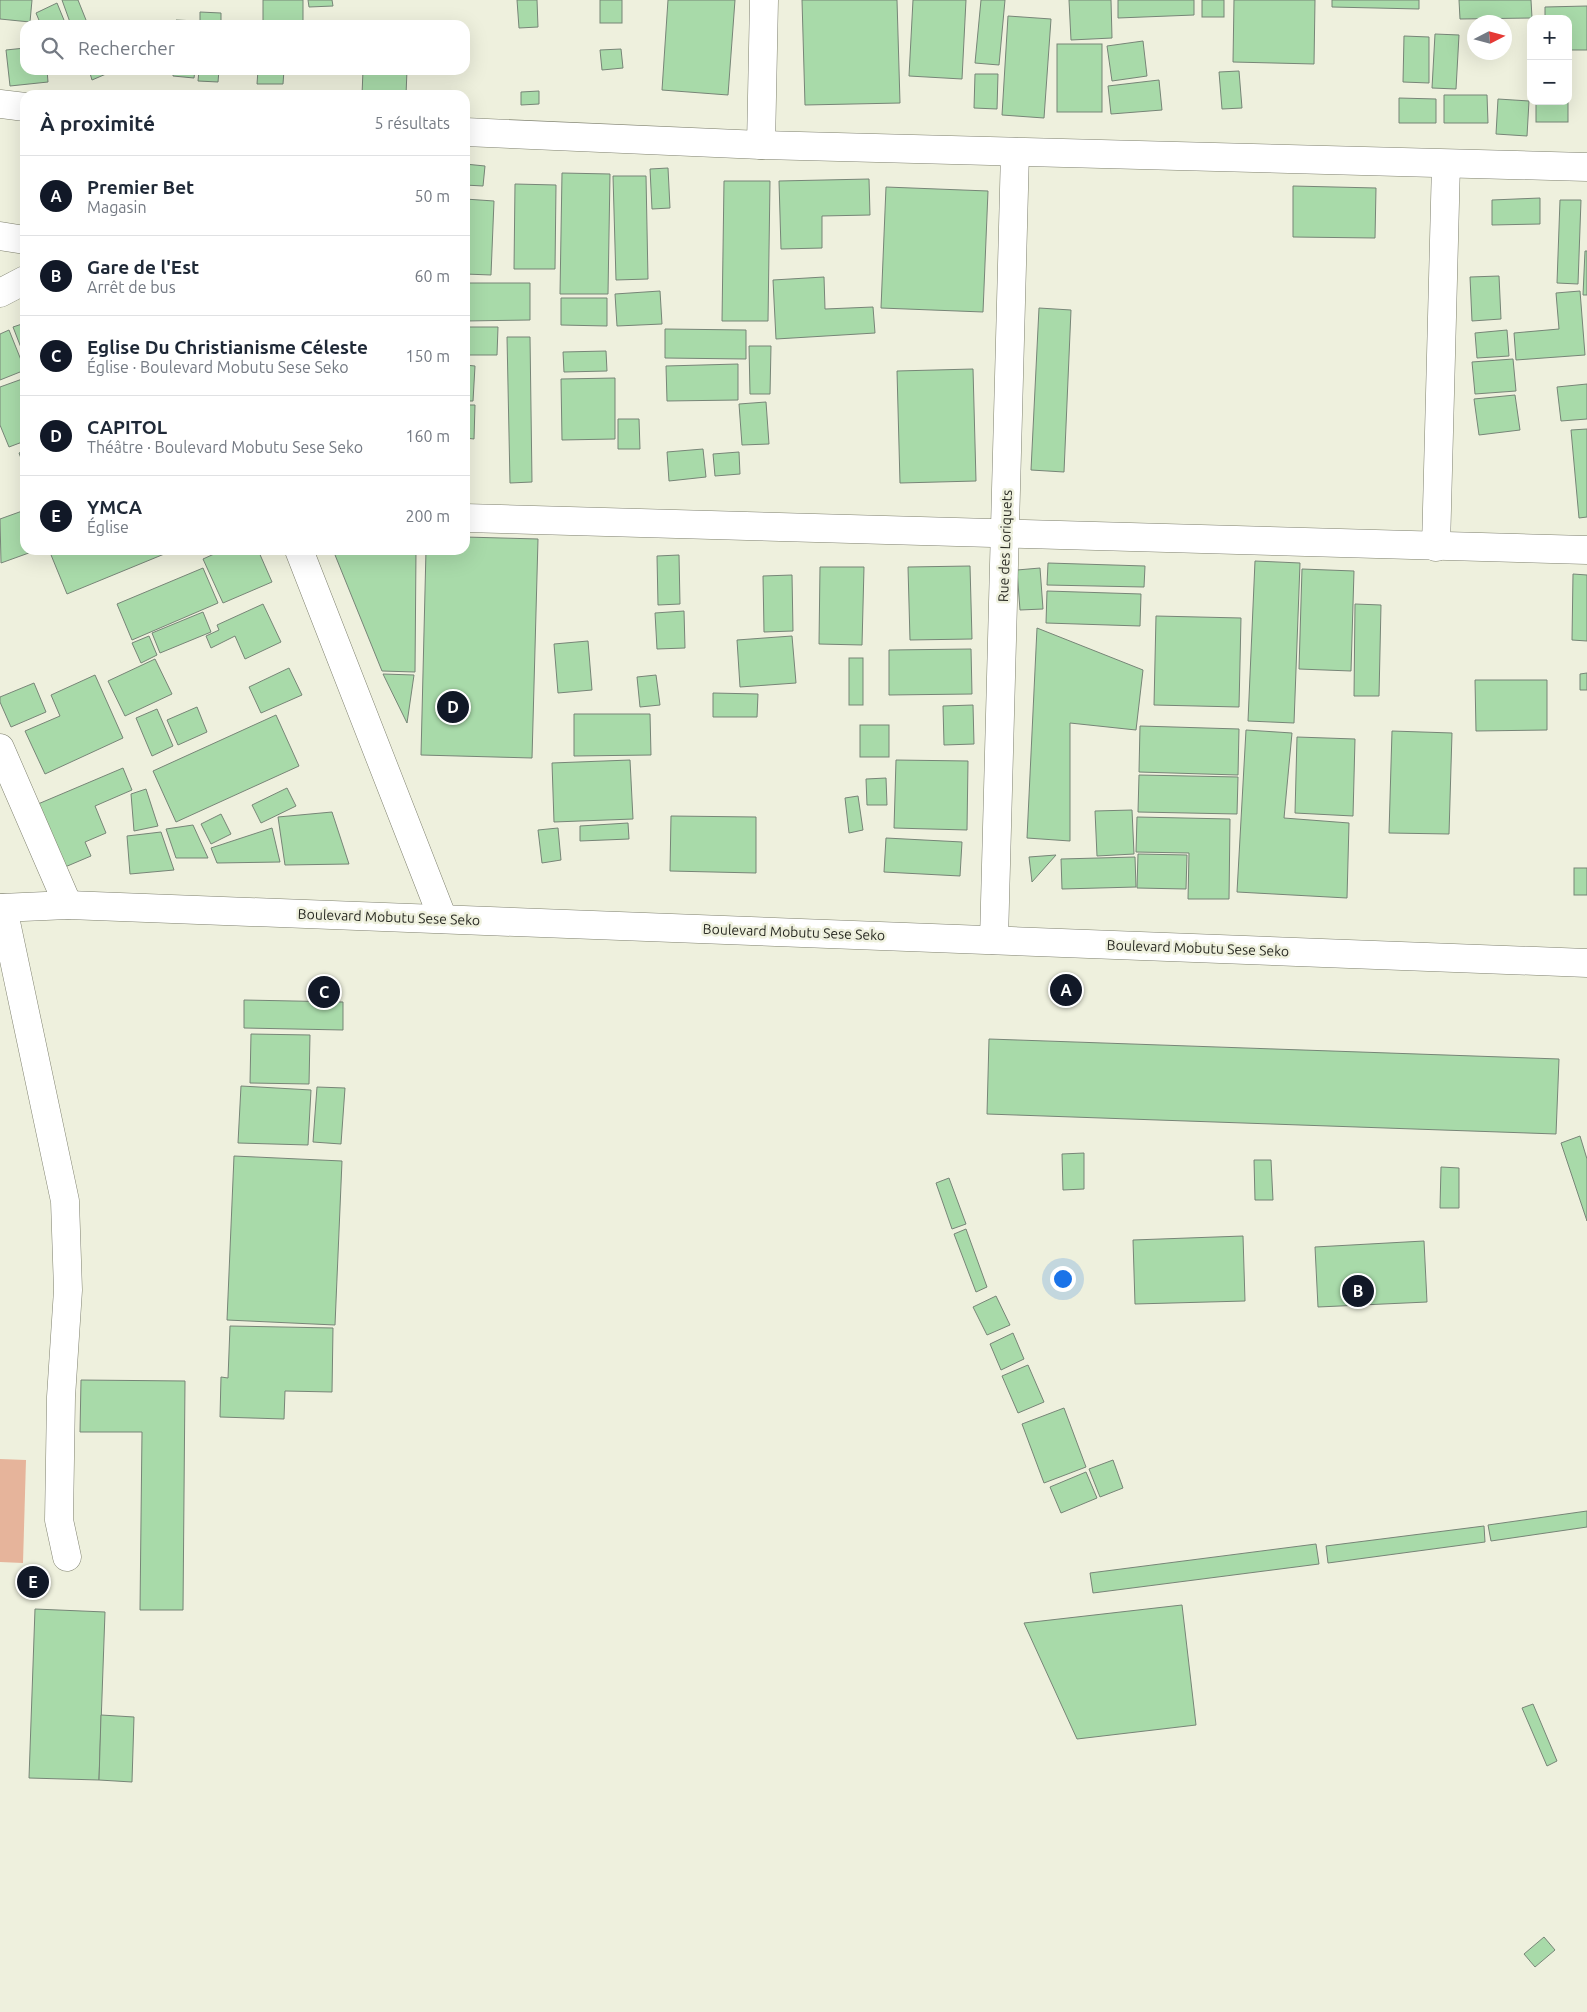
<!DOCTYPE html>
<html lang="fr">
<meta charset="utf-8">
<style>
:root{--surface:#fff;--page:#f6f6f7;--text:#1f2937;--muted:#747a83;--line:#e0e1e3;--accent:#111827}
body{margin:0;font-family:Ubuntu,sans-serif;background:var(--page);color:var(--text)}
.controls{position:absolute;right:15px;top:15px;display:grid;overflow:hidden;border-radius:10px;box-shadow:0 5px 20px #0002}
.controls button{width:45px;height:45px;display:grid;place-items:center;padding:0;border:0;border-bottom:1px solid var(--line);background:var(--surface);color:var(--text);font:25px sans-serif}
.compass{position:absolute;left:1467px;top:15px;width:45px;height:45px;border-radius:50%;background:var(--surface);box-shadow:0 5px 20px #0002;rotate:84deg}
.you{position:absolute;left:1062px;top:1278px;width:18px;height:18px;margin:-12px;border:4px solid #fff;border-radius:50%;background:#1a73e8;box-shadow:0 0 0 8px #1a73e833}
.badge{display:grid;place-items:center;width:32px;height:32px;border-radius:50%;background:var(--accent);color:#fff;font-size:16px;font-weight:700}
.pin{position:absolute;translate:-50% -50%;border:2px solid #fff;box-shadow:0 1px 5px #0006}
.list{margin:0;padding:0;list-style:none}
h2{display:flex;justify-content:space-between;align-items:center;height:65px;margin:0;padding:0 20px;font-size:21px}
h2 small{font-size:16px;font-weight:400;color:var(--muted)}
.list li{display:grid;grid-template-columns:32px 1fr auto;gap:15px;align-items:center;box-sizing:border-box;height:80px;padding:0 20px;border-top:1px solid var(--line)}
.list b{display:block;font-size:19px;white-space:nowrap}
.list p{margin:0;font-size:16px;white-space:nowrap;color:var(--muted)}
.list em{font-size:16px;font-style:normal;color:var(--muted)}
.icon{flex:none;width:28px;height:28px;fill:none;stroke:currentColor;stroke-width:2;stroke-linecap:round;stroke-linejoin:round}
.map{position:relative;flex:none;width:1587px;height:2012px;overflow:hidden}
.search{position:absolute;background:var(--surface);box-shadow:0 5px 20px #0002;left:20px;top:20px;width:450px;height:55px;display:flex;align-items:center;gap:12px;box-sizing:border-box;padding:0 18px;border-radius:15px;color:var(--muted);font-size:19px}
.panel{position:absolute;background:var(--surface);box-shadow:0 5px 20px #0002;left:20px;top:90px;width:450px;height:465px;border-radius:15px}
.map>svg:first-child{display:block}
</style>
<div class="map">
<svg width="1587" height="2012" viewBox="0 0 1587 2012">
<rect width="100%" height="100%" fill="#eef0dd"/>
<path fill="#e6b49b" d="M0,1459l26,1 -3,103 -23,-1z"/>
<g fill="#a8daa9" stroke="#778577">
<path d="M0,0h32l-2,22 -30,-3z"/>
<path d="M62,0h16l10,25h-17z"/>
<rect x="263" y="0" width="40" height="25"/>
<path d="M308,0h24l1,6 -24,1z"/>
<path d="M517,0h20l1,27 -19,1z"/>
<rect x="600" y="0" width="22" height="23"/>
<path d="M668,0h67l-7,95 -66,-5z"/>
<path d="M802,0h95l3,103 -95,2z"/>
<path d="M913,0h53l-4,79 -53,-3z"/>
<path d="M981,0h24l-6,65 -24,-2z"/>
<path d="M1069,0h42l1,38 -41,2z"/>
<path d="M1118,0h76v15l-76,3z"/>
<rect x="1202" y="0" width="22" height="17"/>
<path d="M1234,0h81l-1,64 -81,-2z"/>
<path d="M1332,0h87v9l-87,-2z"/>
<path d="M1459,0h72l1,18 -72,1z"/>
<path d="M57,3l9,22h-25l-5,-12z"/>
<path d="M1587,6v44h-19v-31h-23v-12z"/>
<path d="M200,12l21,1v12h-21z"/>
<path d="M1008,16l43,3 -7,99 -42,-3z"/>
<path d="M176,20l21,1v4h-21z"/>
<path d="M1435,34l24,1 -3,54 -24,-1z"/>
<path d="M1404,36l25,1v46l-26,-1z"/>
<path d="M1143,41l4,35 -35,5 -5,-35z"/>
<rect x="1057" y="44" width="45" height="68"/>
<path d="M25,48v22h22l1,12 -38,4 -4,-36z"/>
<path d="M621,49l2,19 -21,2 -2,-20z"/>
<path d="M89,70h16l1,4 -14,6z"/>
<path d="M150,70h15v2l-14,2z"/>
<path d="M173,70h22l-1,8 -21,-2z"/>
<path d="M199,70h20l-1,12 -20,-1z"/>
<path d="M258,70h26l-1,14h-26z"/>
<path d="M363,70h44l-1,25h-44z"/>
<path d="M1239,71l3,37 -20,1 -3,-37z"/>
<path d="M975,74h23l-1,35 -23,-1z"/>
<path d="M1159,80l3,30 -51,4 -3,-28z"/>
<path d="M539,91v13l-18,1v-13z"/>
<path d="M224,93l58,1v1h-58z"/>
<path d="M1444,95h43l1,28h-44z"/>
<path d="M1399,98l37,1v24h-37z"/>
<path d="M1498,99l31,2 -2,35 -31,-2z"/>
<rect x="1536" y="101" width="32" height="21"/>
<path d="M465,164l20,2 -2,20 -18,-1z"/>
<path d="M668,168l2,40 -18,1 -2,-40z"/>
<path d="M562,173l48,1 -2,120h-48z"/>
<path d="M613,176h33l2,103 -32,1z"/>
<path d="M869,179l1,36 -48,1v32l-41,1 -2,-68z"/>
<path d="M724,181h46l-2,140h-46z"/>
<path d="M515,184l41,1 -1,84h-41z"/>
<path d="M1293,186l83,2 -1,50 -82,-1z"/>
<path d="M886,187l102,4 -5,121 -102,-4z"/>
<path d="M1540,198v26l-48,1v-25z"/>
<path d="M465,199l29,2 -3,74 -26,-1z"/>
<path d="M1560,200h21l-3,84 -21,-1z"/>
<path d="M1585,251h2v44h-4z"/>
<path d="M1499,276l2,43 -29,2 -2,-44z"/>
<path d="M824,277l1,32 48,-2 2,26 -99,6 -3,-59z"/>
<path d="M465,283h65v37l-65,1z"/>
<path d="M660,291l2,33 -45,2 -2,-32z"/>
<path d="M1580,291l5,64 -69,5 -2,-27 45,-4 -3,-36z"/>
<path d="M561,298h46v28l-46,-1z"/>
<path d="M1039,308l32,2 -7,162 -33,-2z"/>
<path d="M25,323v35l-12,-31z"/>
<path d="M465,327h33l-1,28h-32z"/>
<path d="M665,329l81,1v29l-81,-1z"/>
<path d="M9,330l16,40 -25,10v-46z"/>
<path d="M1507,330l2,26 -32,2 -2,-25z"/>
<path d="M507,337h23l2,145 -22,1z"/>
<path d="M749,346h22l-1,48h-20z"/>
<path d="M606,351l1,20 -43,1 -1,-20z"/>
<path d="M1513,359l3,32 -41,3 -3,-32z"/>
<path d="M738,364v36l-71,1 -1,-35z"/>
<path d="M465,365l10,1 -2,35h-8z"/>
<path d="M973,369l3,112 -76,2 -3,-112z"/>
<path d="M25,378v63l-16,6 -9,-22v-38z"/>
<path d="M615,378v61l-53,1 -1,-61z"/>
<path d="M1587,384v35l-26,2 -4,-34z"/>
<path d="M1515,395l5,35 -41,5 -5,-36z"/>
<path d="M766,402l3,42 -27,1 -3,-41z"/>
<path d="M465,405h10l-1,34 -9,-1z"/>
<path d="M618,419h21l1,30h-22z"/>
<path d="M1587,429v88l-8,1 -8,-88z"/>
<path d="M703,449l3,28 -37,4 -2,-29z"/>
<path d="M25,450v19l-6,-16z"/>
<path d="M739,452l1,22 -25,2 -2,-22z"/>
<path d="M25,510v40h12l-36,13 -1,-44z"/>
<path d="M465,537l73,2 -6,219 -111,-3 5,-205h39z"/>
<path d="M49,550h125l-107,44z"/>
<path d="M223,550h35l14,32 -49,21 -20,-44z"/>
<path d="M333,550h83l-1,122 -33,-1z"/>
<path d="M679,555l1,49 -22,1 -1,-49z"/>
<path d="M1255,561l45,2 -6,160 -46,-2z"/>
<path d="M1048,563l97,3 -1,21 -97,-2z"/>
<path d="M970,566l2,73 -62,1 -2,-73z"/>
<path d="M820,567h44l-2,78 -43,-1z"/>
<path d="M203,568l15,35 -86,37 -15,-36z"/>
<path d="M1040,568l3,41 -23,1 -3,-40z"/>
<path d="M1302,569l52,2 -3,100 -52,-2z"/>
<path d="M1573,574l14,1v66l-15,-1z"/>
<path d="M792,575l1,56 -29,1 -1,-56z"/>
<path d="M1047,591l94,3 -1,32 -94,-3z"/>
<path d="M263,604l18,38 -36,17 -10,-23 -24,12 -5,-12 13,-6 -2,-5z"/>
<path d="M1355,604l26,1 -2,91h-25z"/>
<path d="M684,611l1,37 -28,1 -2,-36z"/>
<path d="M203,612l8,20 -51,21 -8,-20z"/>
<path d="M1156,616l85,2 -2,89 -85,-2z"/>
<path d="M1037,628l106,42 -7,60 -66,-7v118l-43,-3z"/>
<path d="M149,636l8,19 -16,8 -9,-20z"/>
<path d="M792,636l4,47 -56,4 -3,-47z"/>
<path d="M588,641l4,49 -34,3 -4,-49z"/>
<path d="M971,649l1,45 -83,1v-45z"/>
<rect x="849" y="658" width="14" height="47"/>
<path d="M155,659l17,35 -47,22 -17,-35z"/>
<path d="M289,668l13,27 -41,18 -12,-26z"/>
<path d="M1587,673v17h-7v-16z"/>
<path d="M383,674l31,1 -7,48z"/>
<path d="M95,675l28,63 -78,36 -20,-43 35,-15 -9,-21z"/>
<path d="M656,675l4,30 -20,2 -3,-30z"/>
<path d="M1475,680h72v50l-71,1z"/>
<path d="M34,683l12,29 -35,15 -11,-25v-5z"/>
<path d="M713,693l45,1 -1,23h-44z"/>
<path d="M973,705l1,39 -30,1 -1,-39z"/>
<path d="M197,707l10,25 -29,13 -11,-25z"/>
<path d="M157,709l16,37 -21,10 -16,-38z"/>
<path d="M574,714h76l1,41 -77,1z"/>
<path d="M276,715l23,51 -123,56 -23,-51z"/>
<rect x="860" y="725" width="29" height="32"/>
<path d="M1140,726l99,3 -1,46 -99,-3z"/>
<path d="M1246,730l46,3 -8,85 65,5 -2,75 -110,-6z"/>
<path d="M1392,731l60,2 -3,101 -60,-1z"/>
<path d="M1297,737l58,2 -2,77 -58,-3z"/>
<path d="M630,760l3,59 -79,3 -2,-59z"/>
<path d="M896,760l72,1 -1,69 -73,-2z"/>
<path d="M123,768l9,22 -37,16 11,27 -21,9 6,14 -26,11 -27,-63z"/>
<path d="M1139,775l99,2 -1,37 -99,-2z"/>
<path d="M886,778l1,27h-20l-1,-26z"/>
<path d="M287,788l9,18 -35,17 -9,-18z"/>
<path d="M146,789l12,37 -24,5 -3,-37z"/>
<path d="M858,796l5,34 -14,3 -4,-35z"/>
<path d="M1132,810l2,44 -37,2 -2,-45z"/>
<path d="M332,812l17,52 -64,1 -7,-48z"/>
<path d="M221,814l10,20 -20,10 -10,-20z"/>
<path d="M671,816l85,1v56l-86,-2z"/>
<path d="M1137,817l93,2 -1,80h-41l1,-46 -53,-1z"/>
<path d="M628,823l1,16 -49,2v-15z"/>
<path d="M193,825l15,33h-32l-10,-29z"/>
<path d="M272,828l8,34 -63,1 -6,-15z"/>
<path d="M558,828l3,32 -19,3 -4,-33z"/>
<path d="M161,832l13,38 -44,4 -3,-38z"/>
<path d="M886,838l76,4 -2,34 -76,-4z"/>
<path d="M1138,854l49,1 -1,34 -49,-1z"/>
<path d="M1056,855l-24,27 -3,-25z"/>
<path d="M1135,857l1,30 -74,2 -1,-30z"/>
<rect x="1574" y="868" width="13" height="27"/>
<path d="M244,1000l99,2v28l-99,-2z"/>
<path d="M251,1034l59,1 -1,49 -59,-1z"/>
<path d="M989,1039l570,20 -3,75 -569,-20z"/>
<path d="M241,1086l70,4 -3,55 -70,-2z"/>
<path d="M317,1087l28,1 -4,56 -28,-2z"/>
<path d="M1580,1136l7,23v62l-26,-78z"/>
<path d="M1084,1153v36l-21,1 -1,-36z"/>
<path d="M234,1156l108,5 -7,164 -108,-5z"/>
<path d="M1254,1160h17l2,40h-18z"/>
<path d="M1441,1167l18,1v40h-19z"/>
<path d="M949,1178l17,46 -14,5 -16,-46z"/>
<path d="M966,1229l21,58 -11,5 -22,-58z"/>
<path d="M1243,1236l2,65 -110,3 -2,-64z"/>
<path d="M1424,1241l3,61 -109,5 -3,-60z"/>
<path d="M996,1296l14,29 -23,10 -14,-28z"/>
<path d="M230,1326l103,2 -1,64 -47,-1 -1,28 -64,-2 1,-40 7,1z"/>
<path d="M1013,1333l11,26 -23,11 -11,-26z"/>
<path d="M1028,1365l16,37 -26,11 -16,-37z"/>
<path d="M81,1380l104,1 -2,229h-43l2,-178h-62z"/>
<path d="M1064,1408l22,59 -42,16 -22,-59z"/>
<path d="M1113,1460l10,28 -23,9 -11,-28z"/>
<path d="M1086,1472l11,26 -36,15 -11,-26z"/>
<path d="M1587,1511v16l-96,14 -3,-16z"/>
<path d="M1484,1526l1,16 -157,21 -2,-17z"/>
<path d="M1316,1544l3,20 -226,29 -3,-20z"/>
<path d="M1182,1605l14,120 -119,14 -53,-116z"/>
<path d="M35,1609l70,3 -6,168 -70,-2z"/>
<path d="M1533,1704l24,57 -10,5 -25,-58z"/>
<path d="M101,1715l33,2 -2,65 -33,-2z"/>
<path d="M1544,1937l11,13 -20,17 -11,-13z"/>
</g>
<g fill="none" stroke-linecap="round" stroke-linejoin="round">
<g stroke="#7f816f" stroke-width="29">
<g id="minor">
<path d="M0,104l25,3"/>
<path d="M465,132l296,13 826,22"/>
<path d="M761,145l3,-145"/>
<path d="M0,236l25,4"/>
<path d="M0,293l25,-13"/>
<path d="M465,518l1122,32"/>
<path d="M1436,547l10,-383"/>
<path d="M299,550l144,369"/>
<path d="M0,748l68,157"/>
<path d="M0,908l68,-3 1519,58"/>
<path d="M3,908l62,293 3,89 -7,107 -2,123 8,37"/>
<path d="M994,940l21,-788"/>
</g>
</g>
<use href="#minor" stroke="#fff" stroke-width="28"/>
</g>
<g text-anchor="middle" dominant-baseline="central" stroke-width="5" stroke-linejoin="round" paint-order="stroke">
<g font-size="14" fill="#292a23" stroke="#eef0dd">
<text transform="translate(1005 546) rotate(-88)">Rue des Loriquets</text>
<text transform="translate(389 917) rotate(2)">Boulevard Mobutu Sese Seko</text>
<text transform="translate(794 932) rotate(2)">Boulevard Mobutu Sese Seko</text>
<text transform="translate(1198 948) rotate(2)">Boulevard Mobutu Sese Seko</text>
</g>
</g>
</svg>
<div class="controls">
<button>+</button>
<button>−</button>
</div>
<svg class="compass" viewBox="-18 -18 36 36"><path d="M0-13l5 13h-10z" fill="#e53935"/><path d="M0 13l5-13h-10z" fill="#747a83"/></svg>
<div class="you"></div>
<div class="pin badge" style="left:1066px;top:990px">A</div>
<div class="pin badge" style="left:1358px;top:1291px">B</div>
<div class="pin badge" style="left:324px;top:992px">C</div>
<div class="pin badge" style="left:453px;top:707px">D</div>
<div class="pin badge" style="left:33px;top:1582px">E</div>
<div class="search"><svg class="icon" aria-label="search" viewBox="0 0 24 24"><circle cx="10" cy="10" r="6"/><path d="M15 15l6 6"/></svg>Rechercher</div>
<section class="panel">
<h2>À proximité<small>5 résultats</small></h2>
<ul class="list">
<li><span class="badge">A</span><div><b>Premier Bet</b><p>Magasin</p></div><em>50 m</em></li>
<li><span class="badge">B</span><div><b>Gare de l'Est</b><p>Arrêt de bus</p></div><em>60 m</em></li>
<li><span class="badge">C</span><div><b>Eglise Du Christianisme Céleste</b><p>Église · Boulevard Mobutu Sese Seko</p></div><em>150 m</em></li>
<li><span class="badge">D</span><div><b>CAPITOL</b><p>Théâtre · Boulevard Mobutu Sese Seko</p></div><em>160 m</em></li>
<li><span class="badge">E</span><div><b>YMCA</b><p>Église</p></div><em>200 m</em></li>
</ul>
</section>
</div>
